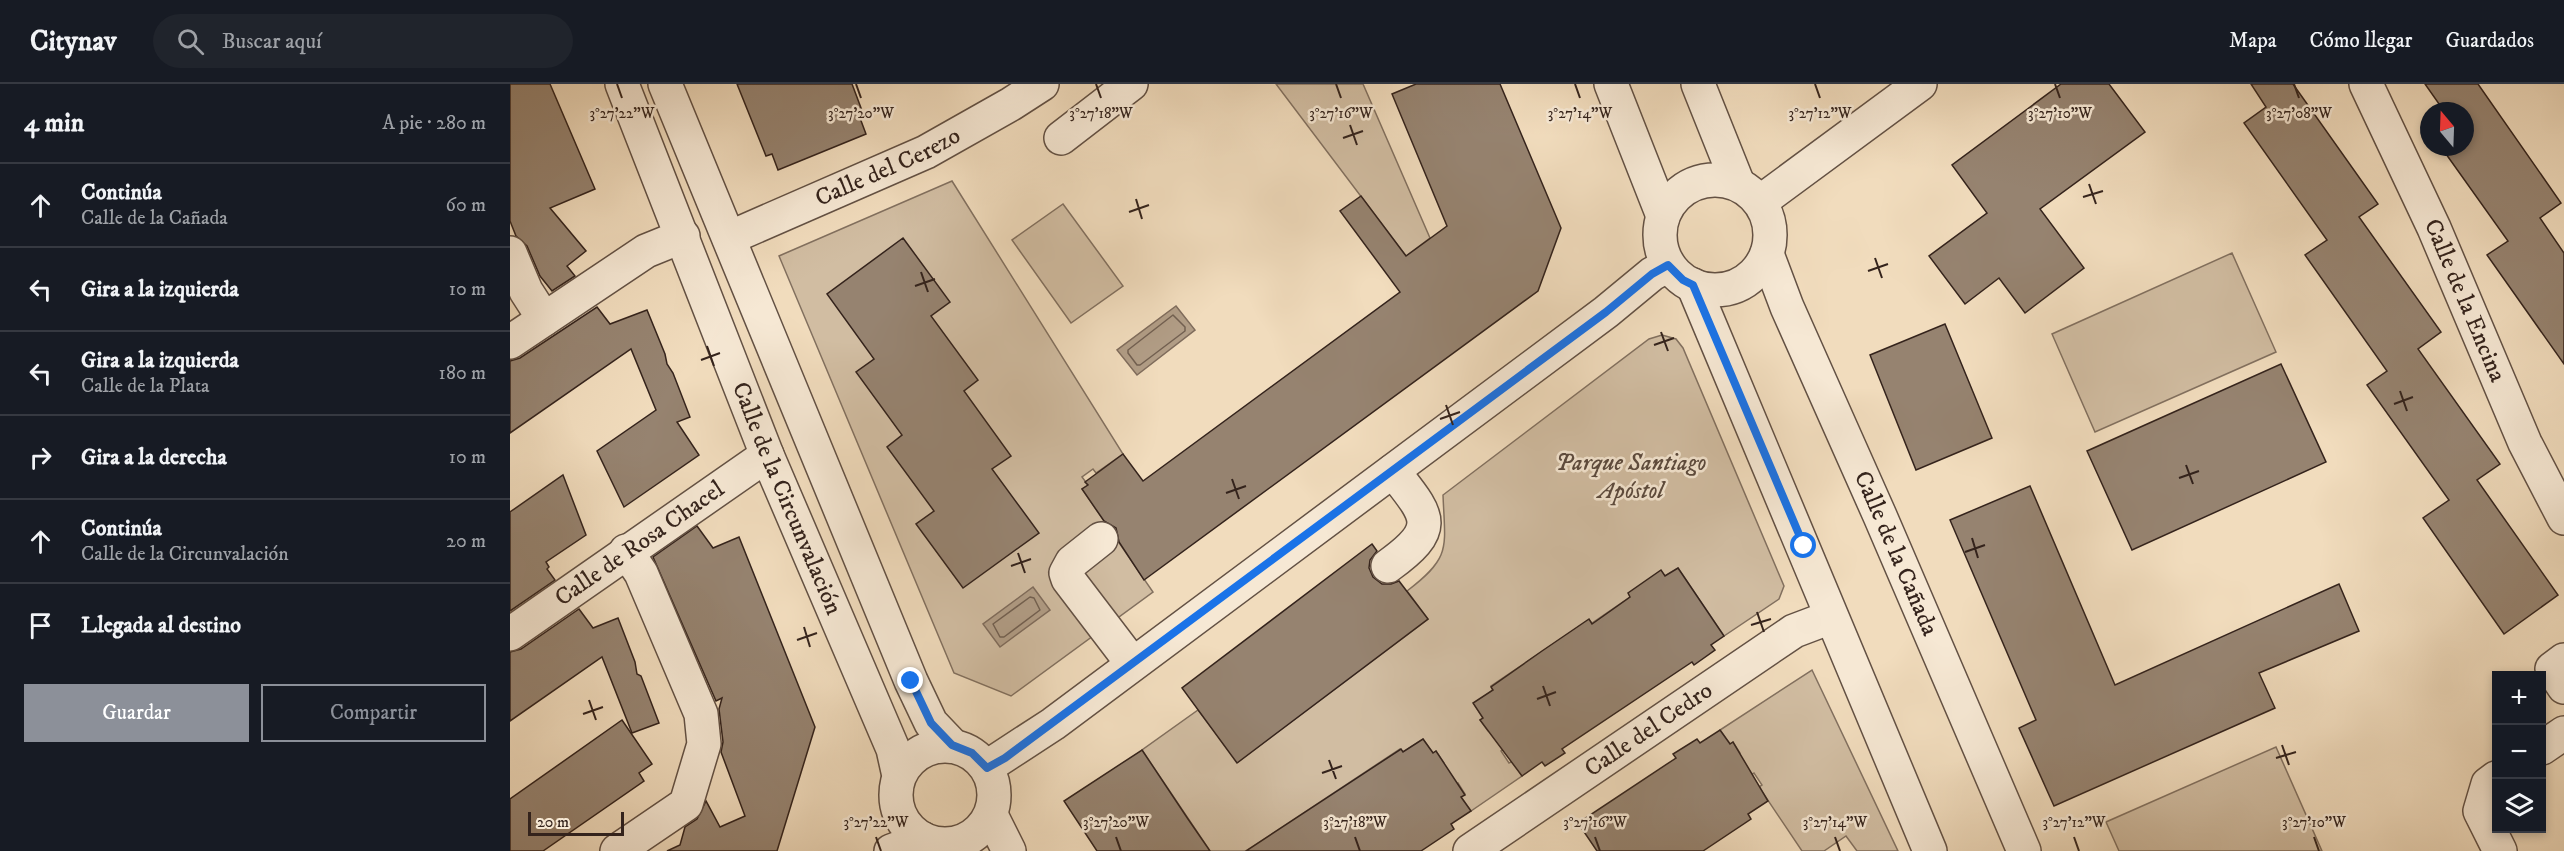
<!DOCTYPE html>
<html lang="es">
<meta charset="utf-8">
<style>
:root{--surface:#171b24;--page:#20242c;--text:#f1f3f6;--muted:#9ea1a6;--line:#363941;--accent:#8c9099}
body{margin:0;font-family:"IM FELL DW Pica",serif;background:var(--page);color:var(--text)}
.controls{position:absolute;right:18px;bottom:18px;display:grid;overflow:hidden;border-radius:0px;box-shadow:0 3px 9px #0003}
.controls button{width:54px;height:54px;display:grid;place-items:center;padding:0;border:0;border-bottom:2px solid var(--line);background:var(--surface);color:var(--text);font:30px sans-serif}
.compass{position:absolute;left:1910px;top:18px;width:54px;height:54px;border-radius:50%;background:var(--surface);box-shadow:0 3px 9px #0003;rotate:341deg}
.scale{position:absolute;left:18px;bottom:15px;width:96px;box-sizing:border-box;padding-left:6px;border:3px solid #34231c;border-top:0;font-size:16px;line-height:21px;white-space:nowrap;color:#34231c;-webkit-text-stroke:4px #f6e8d4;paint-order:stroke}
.stop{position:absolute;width:18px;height:18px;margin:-14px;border:4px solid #1a73e8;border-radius:50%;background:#fff}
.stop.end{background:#1a73e8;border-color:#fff;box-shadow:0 2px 6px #0008}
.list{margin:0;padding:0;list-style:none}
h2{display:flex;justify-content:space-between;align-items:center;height:78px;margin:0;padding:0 24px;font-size:26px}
h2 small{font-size:20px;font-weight:400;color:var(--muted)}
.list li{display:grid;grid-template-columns:39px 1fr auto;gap:18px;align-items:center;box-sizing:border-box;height:84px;padding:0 24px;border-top:2px solid var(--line)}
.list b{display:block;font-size:22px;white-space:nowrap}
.list p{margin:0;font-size:20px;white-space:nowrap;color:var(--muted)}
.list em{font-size:20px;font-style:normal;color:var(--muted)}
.actions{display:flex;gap:12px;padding:18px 24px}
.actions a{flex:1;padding:14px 0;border:2px solid var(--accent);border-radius:0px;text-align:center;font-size:21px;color:var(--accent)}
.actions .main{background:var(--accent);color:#fff}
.icon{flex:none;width:33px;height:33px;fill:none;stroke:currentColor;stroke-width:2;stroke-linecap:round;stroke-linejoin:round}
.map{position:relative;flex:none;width:2054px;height:767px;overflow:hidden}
header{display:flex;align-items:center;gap:36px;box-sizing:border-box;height:84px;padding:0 30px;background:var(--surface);border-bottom:2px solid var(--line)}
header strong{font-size:28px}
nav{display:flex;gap:33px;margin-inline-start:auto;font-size:21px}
.search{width:420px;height:54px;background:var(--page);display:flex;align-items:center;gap:15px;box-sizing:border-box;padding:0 21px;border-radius:33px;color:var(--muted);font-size:22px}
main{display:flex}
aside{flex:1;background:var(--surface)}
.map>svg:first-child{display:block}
</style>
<header>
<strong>Citynav</strong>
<div class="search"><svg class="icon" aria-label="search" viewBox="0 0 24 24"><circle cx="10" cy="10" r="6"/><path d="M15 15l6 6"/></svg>Buscar aquí</div>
<nav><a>Mapa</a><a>Cómo llegar</a><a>Guardados</a></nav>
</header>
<main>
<aside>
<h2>4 min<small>A pie · 280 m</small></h2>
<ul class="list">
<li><svg class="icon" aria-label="ahead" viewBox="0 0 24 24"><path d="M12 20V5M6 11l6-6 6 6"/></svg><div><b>Continúa</b><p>Calle de la Cañada</p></div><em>60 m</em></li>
<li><svg class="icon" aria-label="left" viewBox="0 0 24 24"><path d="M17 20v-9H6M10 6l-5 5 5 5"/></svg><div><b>Gira a la izquierda</b></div><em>10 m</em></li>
<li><svg class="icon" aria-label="left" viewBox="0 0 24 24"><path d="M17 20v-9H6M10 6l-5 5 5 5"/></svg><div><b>Gira a la izquierda</b><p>Calle de la Plata</p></div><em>180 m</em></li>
<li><svg class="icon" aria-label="right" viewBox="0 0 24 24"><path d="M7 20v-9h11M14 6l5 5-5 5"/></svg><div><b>Gira a la derecha</b></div><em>10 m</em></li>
<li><svg class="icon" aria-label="ahead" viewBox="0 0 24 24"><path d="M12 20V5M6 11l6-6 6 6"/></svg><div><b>Continúa</b><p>Calle de la Circunvalación</p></div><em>20 m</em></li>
<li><svg class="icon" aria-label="arrive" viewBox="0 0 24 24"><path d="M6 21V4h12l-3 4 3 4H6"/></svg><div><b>Llegada al destino</b></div></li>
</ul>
<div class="actions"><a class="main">Guardar</a><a>Compartir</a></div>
</aside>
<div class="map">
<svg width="2054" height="767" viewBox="0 0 2054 767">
<rect width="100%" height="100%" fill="#f1dcbd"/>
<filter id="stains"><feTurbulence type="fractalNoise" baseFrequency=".00333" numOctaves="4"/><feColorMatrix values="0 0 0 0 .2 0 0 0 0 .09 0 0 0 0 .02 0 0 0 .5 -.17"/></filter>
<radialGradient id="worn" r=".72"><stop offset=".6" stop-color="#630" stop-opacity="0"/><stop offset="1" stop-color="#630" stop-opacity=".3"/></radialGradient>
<g fill="#d1bda2" stroke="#82705f" stroke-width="1.5">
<path d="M766,0h87l67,154 -24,18z"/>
<path d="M442,97l171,273 -27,19 -3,-4 -11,8 6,8 -6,4 71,103 -142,104 -57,-23 -175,-417z"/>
<path d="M553,120l60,82 -52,37 -59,-83z"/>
<path d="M1722,169l44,99 -181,80 -43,-98z"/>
<path d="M1152,251l14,4 7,9 101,238 -5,13 -55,37 -46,-68 -13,8 -4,-5 -31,26 -38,26 -3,-3 -98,66 2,4 -19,14 9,14 -3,2 8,11 26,12 -13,8 8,12 4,-2 9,15 -51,35 -10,-14 4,-3 -7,-11 -13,7 -1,-27 -8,-12 -3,2 -10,-14 -20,13 -3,-3 -154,102h-36l-68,-101 56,-40 40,52 190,-143 -21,-28c45,-34 38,-43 36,-96l206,-156z"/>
<path d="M1302,586l86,181h-41l-11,-15 -22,15h-22l-43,-64 3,-2 -8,-12 -11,7 -13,-19 10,-8 -7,-11 -3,2 -10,-14z"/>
<path d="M1766,663l46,104h-203l-13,-29z"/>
</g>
<g fill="#b19d86" stroke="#7f6c5c" stroke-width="1.5">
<path d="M666,222l19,24 -58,45 -20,-25z"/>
<path d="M523,503l17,23 -50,37 -17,-23z"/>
</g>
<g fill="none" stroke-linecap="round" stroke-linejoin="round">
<g stroke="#726051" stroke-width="1.5">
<path d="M663,231l12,12v4l-45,34h-3l-9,-12v-3z"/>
<path d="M520,513l4,1 6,12 -36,27h-4l-7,-13z"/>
</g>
</g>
<g fill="#968370" stroke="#34231c" stroke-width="1.5">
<path d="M0,0h40l45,105 -45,19 36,43 -19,15 8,10 -23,15 -12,-15 -13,-30 -11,-10 -6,-15z"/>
<path d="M227,0h115l12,32 -4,2 6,16 -88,36 -6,-16 -6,2z"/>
<path d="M906,0h84l61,144 -23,63 -394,289 -25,-38 -3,-14 -12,-7 -22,-32 6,-4 -3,-3 38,-28 20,27 257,-189 -60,-81 21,-15 45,60 41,-30 -55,-132z"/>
<path d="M1551,0h48l36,48 -105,77 44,59 -59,45 -26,-35 -34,26 -36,-48 58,-43 -35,-48z"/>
<path d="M1741,0h42l85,120 -19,13 82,115 -23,17 82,115 -23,16 81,115 -54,39 -81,-116 26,-18 -82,-115 20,-14 -82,-116 22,-15 -83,-117 22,-16z"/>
<path d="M1915,0h53l83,119 -21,15 24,35v111l-77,-109 21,-14 -67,-94h24v-36h-21z"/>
<path d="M393,154l47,64 -19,14 47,64 -14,11 47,65 -19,13 47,64 -76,55 -47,-64 18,-13 -47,-64 15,-12 -46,-63 18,-13 -47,-65z"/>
<path d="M87,223l13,17 37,-14 18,44 2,10 6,9 17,44 -13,5 22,33 -75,52 -27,-56 59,-41 -25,-61 -121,84v-72l10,-3z"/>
<path d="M1435,240l47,114 -76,32 -46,-115z"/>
<path d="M1771,280l45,98 -194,88 -45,-99z"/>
<path d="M53,391l23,60 -40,27 3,5 -2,2 8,11 -45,31v-99z"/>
<path d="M1520,402l85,199 224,-101 20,47 -100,42 16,35 -221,98 -35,-78 17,-8 -86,-200z"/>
<path d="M187,442l16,22 26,-11 76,190 -38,124h-110l13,-6 5,-18 12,-8 9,-18 14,26 25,-11 -24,-64 2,-10 -4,-33 3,-11 -6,3 -63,-144z"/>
<path d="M862,460l5,7 -7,9 -1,8 4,9 9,7h9l8,-3 29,38 -191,144 -55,-75z"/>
<path d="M1168,484l46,68 -13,9 4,5 -21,15 -2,-3 -130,87 3,4 -20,13 -3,-4 -20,14 -42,-56 3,-2 -10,-15 20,-13 -2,-3 51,-36 47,-32 3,5 38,-27 -2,-4 33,-23 4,6z"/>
<path d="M69,525l14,19 25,-10 17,44 2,12 4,2 18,47 -27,10 -30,-76 -92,64v-69l11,-3z"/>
<path d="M112,636l30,44 -13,9 5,8 -101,70h-33v-52z"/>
<path d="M1210,646l10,14 3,-2 35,59 -20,13 3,5 -48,32h-106l-19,-28 98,-65 -3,-4 24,-15 3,4z"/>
<path d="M913,655l10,14 3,-2 29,44 -4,2 10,14 -20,13 3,5 -33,22h-175l155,-102 2,3z"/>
<path d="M632,666l46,69 22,32h-113l-33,-50z"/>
</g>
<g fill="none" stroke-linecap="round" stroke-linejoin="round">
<g stroke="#635144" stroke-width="36">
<g id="minor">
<path id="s1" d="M112,0l145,371 126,294 6,27"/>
<path d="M155,0l246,597 20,42 21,22"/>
<path d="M1101,0l52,132"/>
<path d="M1188,0l40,100"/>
<path id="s2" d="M1856,0l68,144 91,215 39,75"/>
<path d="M551,54l70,-54"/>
<circle cx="1205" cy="151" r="55"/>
<path d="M1250,118l160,-118"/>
<path id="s3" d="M219,154l197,-86 85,-48 31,-20"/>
<path d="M0,169l16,38 18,28"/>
<path id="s4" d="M1257,170l20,53 93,209 144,335"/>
<path d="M1183,201l237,566"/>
<path d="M0,258l136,-91 37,-15"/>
<path d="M591,455l-29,23 -6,11 2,6 64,84"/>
<path d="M878,482c54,-39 40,-50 5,-95"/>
<path id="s5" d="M0,550l257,-179"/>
<path d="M2054,576l-12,9 12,18"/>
<circle cx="435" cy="711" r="49"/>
<path d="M2032,664l22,-15"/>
<path d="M477,683l66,-43 553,-412 46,-38 16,-9"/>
<path d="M1986,694l-8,6 -8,27 20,40"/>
<path d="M481,731l18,36"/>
<path d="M107,767l69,-47 18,-60 -3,-30 -60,-141 -15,-22"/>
<path d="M381,767l32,-12"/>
<path id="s6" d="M960,767l324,-220 37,-14"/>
</g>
</g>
<use href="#minor" stroke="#f6e8d4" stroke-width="33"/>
</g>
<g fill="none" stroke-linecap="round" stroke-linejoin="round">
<path stroke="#1a73e8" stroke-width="8" d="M401,597l20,42 21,22 20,8 15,15 18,-10 601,-446 46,-38 16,-9 15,15 10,5 111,261"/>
</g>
<path fill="none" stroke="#34231c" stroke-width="2" d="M107,0l5,14M346,0l5,14M586,0l5,14M826,0l5,14M1065,0l5,14M1305,0l5,14M1545,0l5,14M1784,0l5,14M840,41l7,20M833,54l20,-7M1579,100l7,20M1573,113l20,-6M626,115l6,20M619,128l20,-7M1365,174l7,20M1358,187l20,-7M411,188l7,20M405,202l20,-7M1151,248l7,19M1144,261l20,-7M197,262l7,20M191,276l19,-7M1890,307l7,20M1884,320l19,-7M936,321l7,20M930,335l20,-7M1676,381l7,19M1669,394l20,-7M722,395l7,20M716,409l20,-7M1462,454l6,20M1455,468l20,-7M508,469l7,20M501,482l20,-7M1247,528l7,20M1241,541l20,-6M294,543l6,20M287,556l20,-7M1033,602l7,20M1027,615l19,-7M79,616l7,20M73,630l20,-7M1772,661l7,20M1766,674l20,-6M819,676l7,19M812,689l20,-7M366,753l5,14M606,753l5,14M845,753l5,14M1085,753l5,14M1325,753l5,14M1564,753l5,14M1804,753l5,14"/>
<g text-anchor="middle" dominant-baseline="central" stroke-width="5" stroke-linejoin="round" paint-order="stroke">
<g font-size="24" fill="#34231c" stroke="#f6e8d4">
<text stroke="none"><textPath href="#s3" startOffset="174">Calle del Cerezo</textPath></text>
<text stroke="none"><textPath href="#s2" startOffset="238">Calle de la Encina</textPath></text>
<text stroke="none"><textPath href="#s1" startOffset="446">Calle de la Circunvalación</textPath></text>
<text stroke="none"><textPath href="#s5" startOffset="158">Calle de Rosa Chacel</textPath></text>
<text stroke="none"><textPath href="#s4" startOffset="326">Calle de la Cañada</textPath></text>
<text stroke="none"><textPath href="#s6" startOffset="216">Calle del Cedro</textPath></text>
</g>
<g font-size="24" font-style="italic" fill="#5b4a3e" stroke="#f6e8d4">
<text x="1121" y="379">Parque Santiago<tspan x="1121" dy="28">Apóstol</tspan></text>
</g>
</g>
<g font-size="15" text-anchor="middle" fill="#34231c" stroke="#f6e8d4" stroke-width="5" stroke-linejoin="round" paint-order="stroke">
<text x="112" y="34">3°27'22"W</text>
<text x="351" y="34">3°27'20"W</text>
<text x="591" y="34">3°27'18"W</text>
<text x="831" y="34">3°27'16"W</text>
<text x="1070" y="34">3°27'14"W</text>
<text x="1310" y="34">3°27'12"W</text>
<text x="1550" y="34">3°27'10"W</text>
<text x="1789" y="34">3°27'08"W</text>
<text x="366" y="743">3°27'22"W</text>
<text x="606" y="743">3°27'20"W</text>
<text x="845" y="743">3°27'18"W</text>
<text x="1085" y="743">3°27'16"W</text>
<text x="1325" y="743">3°27'14"W</text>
<text x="1564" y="743">3°27'12"W</text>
<text x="1804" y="743">3°27'10"W</text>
</g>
<rect width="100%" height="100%" filter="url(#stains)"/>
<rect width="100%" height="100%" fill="url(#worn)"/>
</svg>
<div class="controls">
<button>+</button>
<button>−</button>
<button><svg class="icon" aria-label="layers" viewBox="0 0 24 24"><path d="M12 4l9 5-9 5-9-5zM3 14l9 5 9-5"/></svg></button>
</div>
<svg class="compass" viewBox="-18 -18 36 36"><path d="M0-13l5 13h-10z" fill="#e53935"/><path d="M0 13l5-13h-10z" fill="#9ea1a6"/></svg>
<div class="scale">20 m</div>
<div class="stop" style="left:1294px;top:462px"></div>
<div class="stop end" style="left:401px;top:597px"></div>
</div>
</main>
